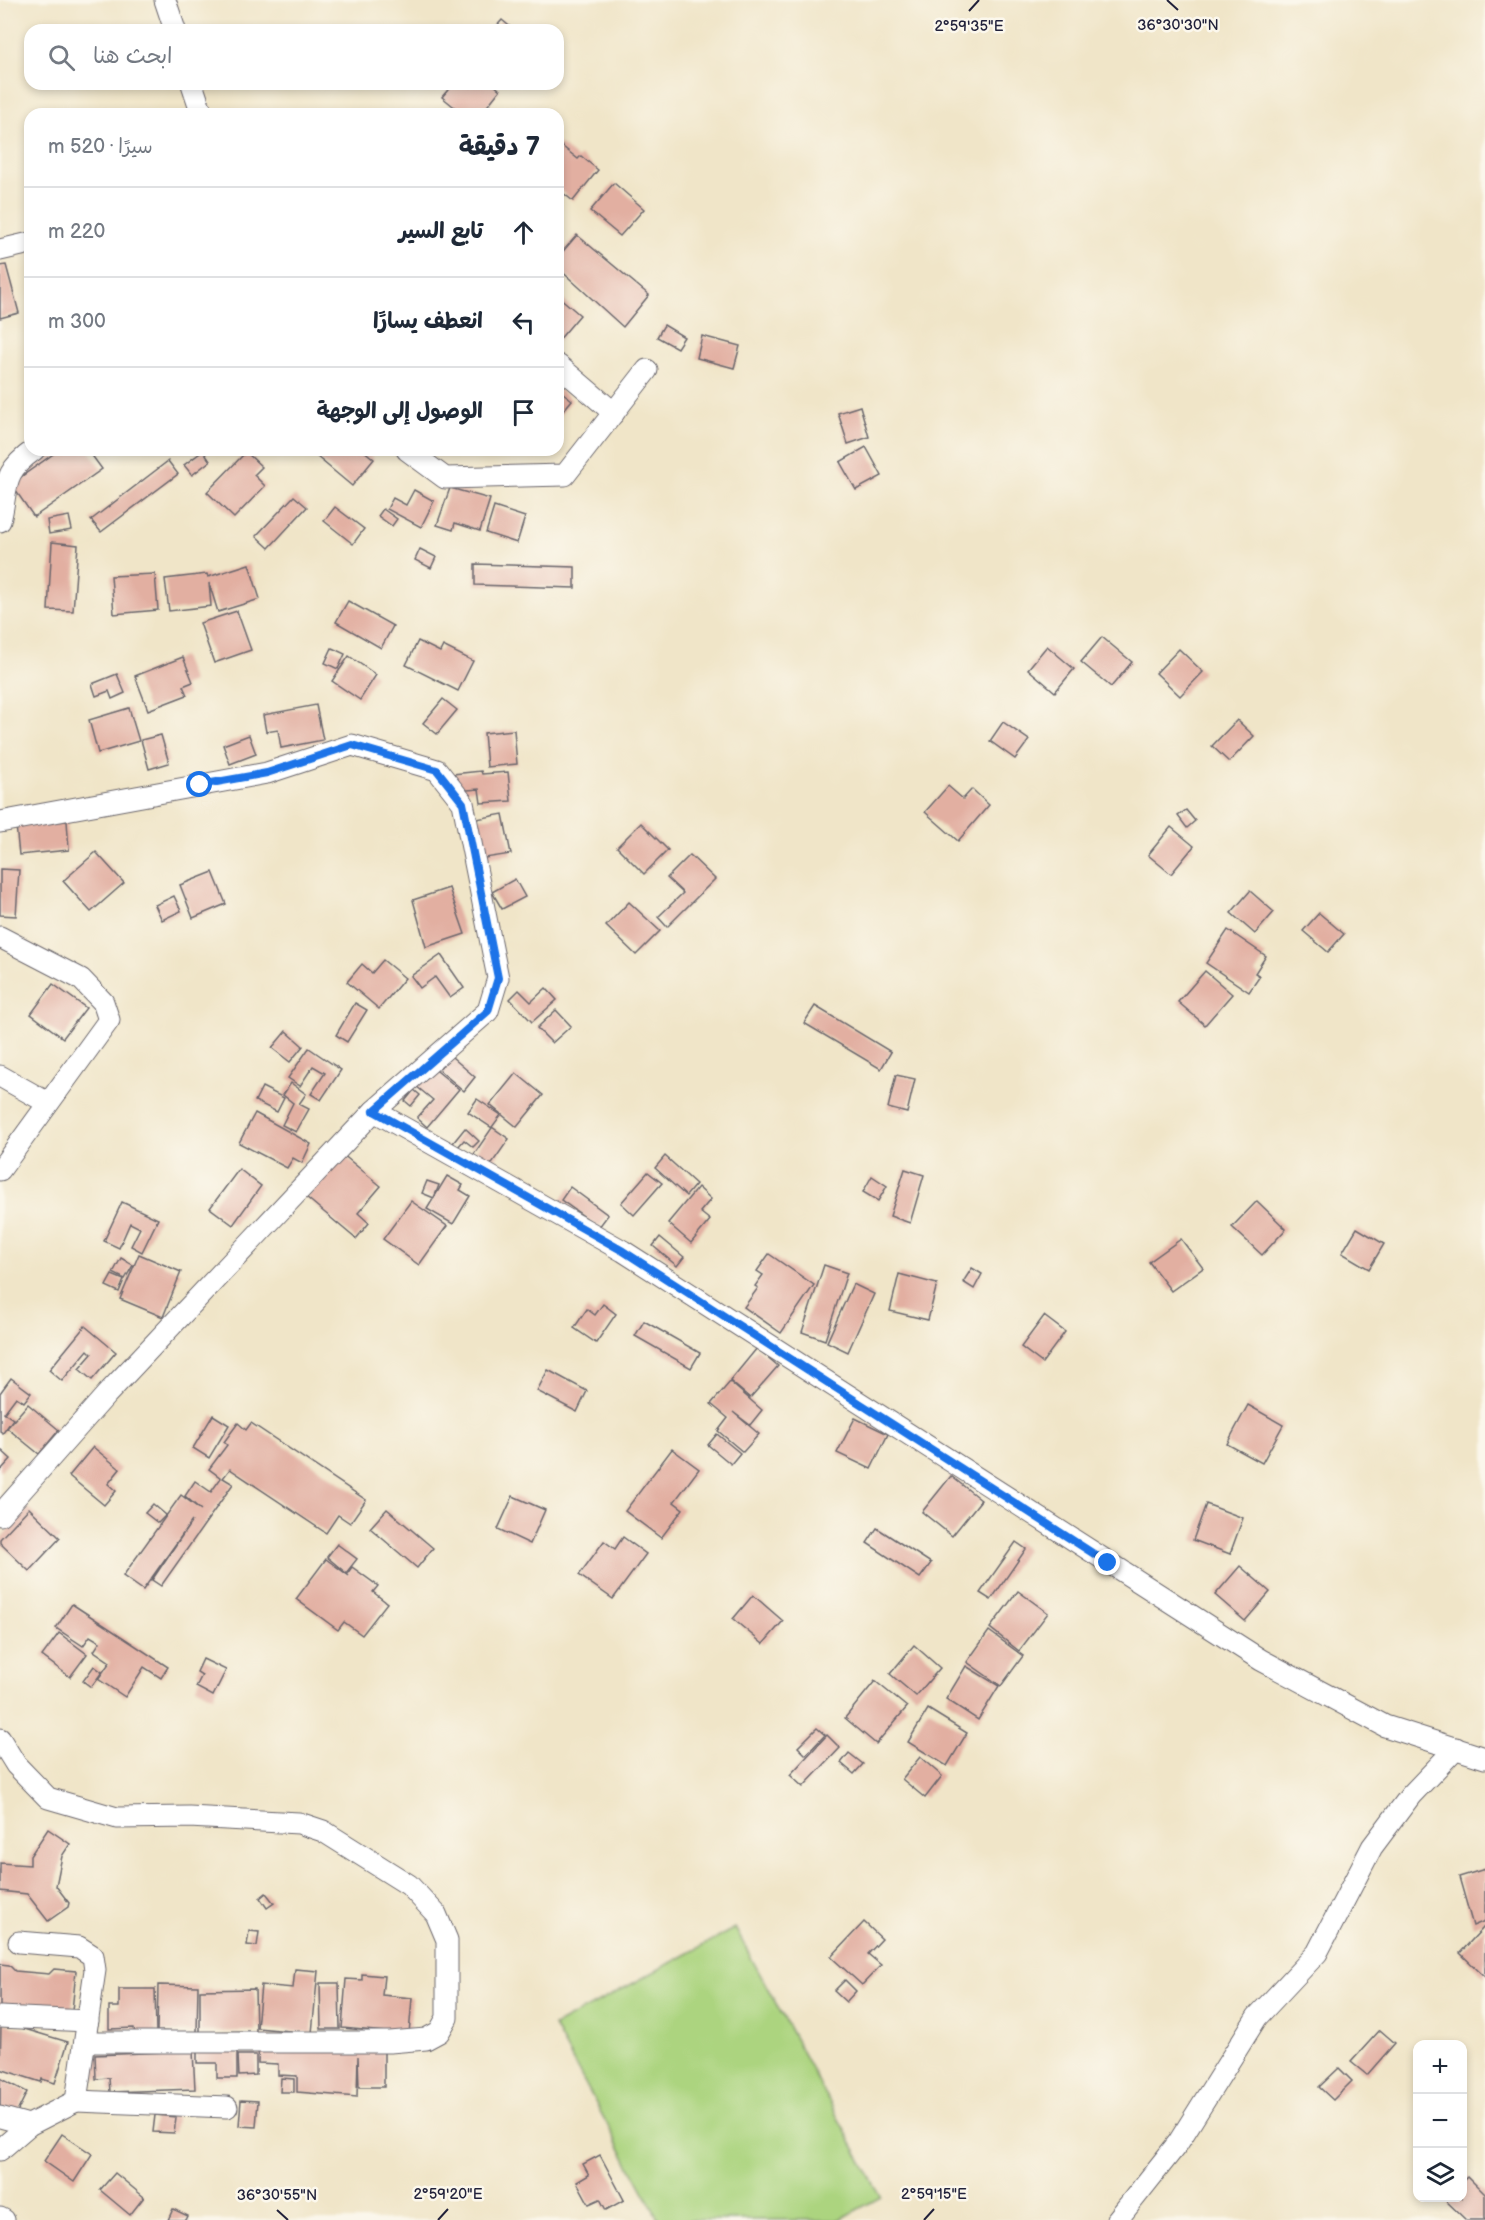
<!DOCTYPE html>
<html lang="ar">
<meta charset="utf-8">
<style>
:root{--surface:#fff;--page:#f6f6f7;--text:#1f2937;--muted:#747a83;--line:#e0e1e3}
body{margin:0;font-family:"Balsamiq Sans","Playpen Sans Arabic",sans-serif;background:var(--page);color:var(--text);direction:rtl}
.controls{position:absolute;right:18px;bottom:18px;display:grid;overflow:hidden;border-radius:12px;box-shadow:0 3px 9px #0003}
.controls button{width:54px;height:54px;display:grid;place-items:center;padding:0;border:0;border-bottom:2px solid var(--line);background:var(--surface);color:var(--text);font:30px sans-serif}
.stop{position:absolute;width:18px;height:18px;margin:-14px;border:4px solid #1a73e8;border-radius:50%;background:#fff}
.stop.end{background:#1a73e8;border-color:#fff;box-shadow:0 2px 6px #0008}
.list{margin:0;padding:0;list-style:none}
h2{display:flex;justify-content:space-between;align-items:center;height:78px;margin:0;padding:0 24px;font-size:26px}
h2 small{font-size:20px;font-weight:400;color:var(--muted)}
.list li{display:grid;grid-template-columns:39px 1fr auto;gap:18px;align-items:center;box-sizing:border-box;height:90px;padding:0 24px;border-top:2px solid var(--line)}
.list b{display:block;font-size:22px;white-space:nowrap}
.list em{font-size:20px;font-style:normal;color:var(--muted)}
.icon{flex:none;width:33px;height:33px;fill:none;stroke:currentColor;stroke-width:2;stroke-linecap:round;stroke-linejoin:round}
.map{position:relative;flex:none;width:1485px;height:2220px;overflow:hidden;direction:ltr}
.search{position:absolute;background:var(--surface);box-shadow:0 3px 9px #0003;left:24px;top:24px;width:540px;height:66px;display:flex;align-items:center;gap:15px;box-sizing:border-box;padding:0 21px;border-radius:18px;color:var(--muted);font-size:22px}
.panel{position:absolute;background:var(--surface);box-shadow:0 3px 9px #0003;left:24px;top:108px;width:540px;height:348px;border-radius:18px;direction:rtl}
.map>svg:first-child{display:block}
</style>
<div class="map">
<svg width="1485" height="2220" viewBox="0 0 1485 2220">
<rect width="100%" height="100%" fill="#fbf7ec"/>
<filter id="ink" filterUnits="userSpaceOnUse"><feTurbulence type="fractalNoise" baseFrequency=".0167" numOctaves="2"/><feDisplacementMap in="SourceGraphic" scale="12" xChannelSelector="R" yChannelSelector="G"/><feConvolveMatrix kernelMatrix="1 2 1 2 8 2 1 2 1" color-interpolation-filters="sRGB"/></filter>
<filter id="wash" filterUnits="userSpaceOnUse"><feTurbulence type="fractalNoise" baseFrequency=".008" numOctaves="4" result="noise"/><feDisplacementMap in="SourceGraphic" scale="24" xChannelSelector="R" yChannelSelector="G"/><feGaussianBlur stdDeviation="1.35" result="paint"/><feColorMatrix in="noise" values="0 0 0 0 0 0 0 0 0 0 0 0 0 0 0 0 0 1.4 0 .05"/><feComposite in="paint" operator="in"/></filter>
<g filter="url(#wash)">
<rect width="100%" height="100%" fill="#f0e5c8"/>
<path fill="#acd47f" stroke="#677b5d" stroke-width="1.5" d="M735,1928l146,269 -43,23h-179l-105,-194z"/>
<g id="blocks">
<g fill="#e2afa1">
<path d="M502,20l12,10h-21z"/>
<path d="M453,84h40l7,6 -19,24h-18l-21,-17z"/>
<path d="M558,143l20,16 3,-3 17,14 -25,31 -15,-12z"/>
<path d="M614,183l30,26 -24,27 -30,-25z"/>
<path d="M577,235l72,60 -26,32 -65,-59v-11z"/>
<path d="M6,265l13,48 -19,5v-52z"/>
<path d="M558,296l22,19 -22,26z"/>
<path d="M664,325l20,12 -7,11 -20,-11z"/>
<path d="M702,336l38,10 -6,22 -37,-10z"/>
<path d="M558,389l14,11 -14,17z"/>
<path d="M860,406l9,31 -21,7 -10,-31z"/>
<path d="M866,447l16,29 -26,14 -16,-28z"/>
<path d="M59,450h29l14,19 -68,48 -23,-33z"/>
<path d="M321,450h42l11,9 -22,27 -36,-30z"/>
<path d="M203,451l7,10 -18,14 -8,-10z"/>
<path d="M246,452l16,15 -8,8 11,11 -31,32 -27,-26z"/>
<path d="M168,461l10,13 -77,58 -10,-12z"/>
<path d="M450,488l40,11 -10,32 -25,-8 -2,7 -16,-5z"/>
<path d="M414,490l20,11 -13,26 -34,-18 6,-11 13,7z"/>
<path d="M294,496l13,11 -38,41 -13,-12z"/>
<path d="M335,507l29,22 -11,15 -29,-23z"/>
<path d="M494,507l31,10 -8,26 -31,-10z"/>
<path d="M383,509l14,10 -5,7 -14,-10z"/>
<path d="M69,516l3,14 -23,4 -2,-14z"/>
<path d="M52,542l26,3 -5,66 -25,-1z"/>
<path d="M420,549l16,8 -5,11 -16,-8z"/>
<path d="M249,564l11,35 -42,13 -9,-29 2,23 -42,5 -4,-32 42,-5 1,3z"/>
<path d="M475,564l100,3v21l-100,-3z"/>
<path d="M155,574l3,36 -44,4 -3,-38z"/>
<path d="M348,601l45,25 -12,22 -45,-26z"/>
<path d="M237,611l14,39 -37,13 -14,-40z"/>
<path d="M1102,637l30,25 -21,25 -30,-25z"/>
<path d="M418,641l22,11 3,-6 30,15 -15,30 -52,-26z"/>
<path d="M1047,646l27,23 -19,23 -27,-23z"/>
<path d="M332,648l13,6 -7,15 -13,-6z"/>
<path d="M1179,649l24,23 -23,24 -24,-23z"/>
<path d="M349,656l27,19 -16,25 -28,-19z"/>
<path d="M183,657l10,25 -10,4 4,9 -39,15 -13,-34z"/>
<path d="M117,674l8,19 -13,6 -3,-8 -13,5 -4,-12z"/>
<path d="M443,699l14,11 -20,24 -14,-11z"/>
<path d="M316,705l7,35 -42,8 -3,-18 -12,2 -3,-17z"/>
<path d="M129,708l10,33 -41,12 -9,-33z"/>
<path d="M1237,720l17,16 -25,26 -17,-16z"/>
<path d="M1003,722l26,18 -14,19 -25,-18z"/>
<path d="M514,730l3,34 -30,3 -3,-34z"/>
<path d="M161,735l8,28 -20,6 -8,-29z"/>
<path d="M249,735l7,19 -26,10 -7,-19z"/>
<path d="M481,771l1,3 26,-2 3,29 -30,2 -2,-14 -24,2 -2,-17z"/>
<path d="M948,786l15,13 9,-10 17,16 -31,36 -33,-29z"/>
<path d="M1186,810l9,11 -8,7 -9,-12z"/>
<path d="M503,814l8,40 -32,5 -8,-39z"/>
<path d="M67,821l2,29 -50,5 -3,-30z"/>
<path d="M641,823l27,27 -24,24 -27,-27z"/>
<path d="M1171,827l23,19 -23,28 -23,-19z"/>
<path d="M96,852l28,31 -33,29 -28,-31z"/>
<path d="M690,855l25,24 -48,48 -9,-10 25,-24 -16,-15z"/>
<path d="M0,869l19,1 -3,46 -16,-1z"/>
<path d="M213,872l13,32 -33,14 -13,-33z"/>
<path d="M515,879l10,18 -23,12 -10,-17z"/>
<path d="M449,888l16,46 -39,13 -13,-47z"/>
<path d="M1250,891l24,21 -19,22 -24,-21z"/>
<path d="M174,896l7,15 -19,9 -7,-15z"/>
<path d="M629,902l31,29 -24,24 -30,-29z"/>
<path d="M1319,913l25,21 -16,18 -25,-21z"/>
<path d="M1228,930l38,26 -11,17 5,3 -11,16 -43,-29z"/>
<path d="M441,955l23,33 -14,10 -15,-21 -15,11 -9,-12z"/>
<path d="M383,960l22,18 -26,31 -32,-27 15,-18 10,9z"/>
<path d="M1205,971l27,23 -27,31 -27,-23z"/>
<path d="M53,984l33,24 -23,30 -32,-24z"/>
<path d="M546,988l11,12 -25,22 -22,-23 9,-9 12,12z"/>
<path d="M355,1003l12,7 -20,32 -11,-7z"/>
<path d="M815,1006l76,46 -10,17 -77,-46z"/>
<path d="M556,1010l15,16 -19,17 -15,-15z"/>
<path d="M286,1031l17,15 -13,16 -18,-14z"/>
<path d="M309,1048l32,22 -20,30 -10,-6 14,-21 -12,-7 -13,20 -12,-8z"/>
<path d="M445,1051l30,26 -11,14 -31,-26z"/>
<path d="M432,1067l27,22 -32,38 -10,-9 16,-18 -17,-14z"/>
<path d="M516,1073l27,22 -26,32 -27,-22z"/>
<path d="M896,1075l19,4 -8,34 -19,-5z"/>
<path d="M291,1083l15,11 -7,10 10,5 -13,23 -14,-7 11,-22 -10,-8z"/>
<path d="M262,1087l22,11 -7,14 -22,-11z"/>
<path d="M414,1090l6,5 -9,11 -6,-5z"/>
<path d="M477,1099l24,16 -9,12 17,12 -21,30 -16,-12 20,-29 -24,-16z"/>
<path d="M255,1113l56,31 -9,19 -9,-5 -6,10 -48,-25z"/>
<path d="M465,1128l14,13 -6,6 -9,-7 -6,7 -5,-4z"/>
<path d="M342,1154l39,32 -23,27 11,10 -13,16 -50,-42z"/>
<path d="M665,1156l31,28 -10,12 -31,-28z"/>
<path d="M239,1169l22,17 -28,39 -23,-17z"/>
<path d="M905,1169l19,6 -14,48 -20,-7z"/>
<path d="M648,1172l14,11 -28,32 -13,-12z"/>
<path d="M447,1176l16,9 -3,5 10,6 -17,28 -26,-15z"/>
<path d="M872,1176l15,10 -9,15 -15,-9z"/>
<path d="M427,1181l12,4 -5,13 -12,-5z"/>
<path d="M570,1187l38,28 -9,12 -38,-27z"/>
<path d="M698,1187l13,12 -11,13 10,8 -19,23 -23,-20z"/>
<path d="M411,1201l36,25 -28,39 -36,-26z"/>
<path d="M1257,1201l29,28 -24,26 -30,-28z"/>
<path d="M122,1202l36,17 -16,33 -11,-6 9,-18 -10,-5 -11,25 -15,-7z"/>
<path d="M1357,1228l27,16 -15,25 -27,-16z"/>
<path d="M660,1237l24,20 -7,9 -24,-20z"/>
<path d="M1181,1239l22,29 -32,23 -22,-29z"/>
<path d="M139,1254l42,18 -18,45 -43,-18z"/>
<path d="M769,1254l45,31 -33,48 -37,-26 14,-19 -3,-2 8,-11 -6,-4z"/>
<path d="M121,1258l12,7 -8,14 -12,-6z"/>
<path d="M824,1265l23,8 -22,67 -23,-8z"/>
<path d="M972,1268l10,6 -8,15 -11,-7z"/>
<path d="M899,1274l38,10 -9,36 -38,-9z"/>
<path d="M112,1275l12,5 -5,12 -13,-6z"/>
<path d="M853,1284l21,10 -26,58 -21,-10z"/>
<path d="M603,1304l13,10 -20,29 -22,-15 13,-19 8,6z"/>
<path d="M1044,1316l21,16 -23,31 -21,-16z"/>
<path d="M644,1321l56,32 -9,15 -56,-32z"/>
<path d="M85,1326l31,26 -24,28 -13,-11 13,-15 -4,-4 -26,31 -13,-11z"/>
<path d="M757,1348l21,18 -28,32 -20,-17z"/>
<path d="M548,1370l39,21 -10,21 -40,-21z"/>
<path d="M11,1378l20,15 -7,9 -8,-5 -12,16 9,6 -10,14 -3,-2v-38z"/>
<path d="M730,1382l32,28 -12,15 -17,-13 26,22 -16,18 -25,-21 10,-13 -17,-14z"/>
<path d="M28,1404l31,26 -20,24 -32,-26z"/>
<path d="M1248,1405l35,20 -21,38 -35,-19z"/>
<path d="M213,1415l16,10 -20,33 -16,-10z"/>
<path d="M855,1418l33,16 -17,35 -34,-16z"/>
<path d="M238,1423l8,7 5,-7 115,77 -16,23 -12,-8 -12,18 -96,-64 -7,9 10,6 -72,102 -9,-6 40,-59 -49,69 -20,-14 58,-81 20,15 -16,-14 10,-15 16,11 10,-14 -12,-9 18,-24 -3,-3z"/>
<path d="M717,1434l23,19 -9,11 -23,-19z"/>
<path d="M93,1447l27,22 -12,15 8,7 -12,14 -35,-29z"/>
<path d="M0,1449l11,10 -11,12z"/>
<path d="M672,1449l27,20 -25,33 9,7 -22,29 -36,-27z"/>
<path d="M951,1476l30,24 -29,36 -30,-24z"/>
<path d="M513,1496l32,14 -15,34 -32,-15z"/>
<path d="M153,1504l13,11 -8,8 -13,-10z"/>
<path d="M1206,1504l37,14 -13,36 -37,-14z"/>
<path d="M29,1508l31,30 -31,33 -29,-28v-4z"/>
<path d="M387,1509l46,39 -16,20 -47,-40z"/>
<path d="M877,1528l54,35 -11,15 -53,-35z"/>
<path d="M623,1537l23,17 -33,45 -34,-24 25,-34 11,8z"/>
<path d="M1016,1542l10,7 -35,51 -11,-7z"/>
<path d="M337,1544l20,15 -11,14 -19,-16z"/>
<path d="M326,1559l23,17 -2,-2 5,-7 26,19 -5,6 14,11 -25,32 -18,-13 -6,8 -42,-31z"/>
<path d="M1240,1566l30,26 -25,29 -30,-26z"/>
<path d="M1018,1591l30,22 -29,38 -29,-23z"/>
<path d="M753,1595l30,26 -20,23 -30,-25z"/>
<path d="M72,1604l96,63 -7,11 -17,-11 -19,30 -27,-18 12,-17 -16,-11 6,-9 -10,-6 -7,10 -27,-18z"/>
<path d="M989,1631l34,25 -22,30 -34,-24z"/>
<path d="M59,1633l28,21 -17,23 -28,-21z"/>
<path d="M914,1645l26,23 -24,28 -26,-22z"/>
<path d="M203,1659l23,11 -13,26 -17,-9 6,-12 -5,-3z"/>
<path d="M94,1666l8,6 -11,15 -8,-6z"/>
<path d="M966,1666l33,20 -21,34 -32,-21z"/>
<path d="M875,1681l32,26 -31,37 -31,-26z"/>
<path d="M928,1709l39,24 -20,33 -39,-24z"/>
<path d="M817,1728l8,7 -19,20 -8,-8z"/>
<path d="M827,1735l13,13 -37,39 -13,-12z"/>
<path d="M849,1753l14,11 -9,10 -13,-11z"/>
<path d="M920,1757l22,19 -17,22 -23,-19z"/>
<path d="M48,1829l22,15 -8,12 -6,30 13,17 -1,4 -20,14 -21,-27 -27,-3v-28l30,2v-9z"/>
<path d="M1485,1869v52l-12,5 -14,-49z"/>
<path d="M266,1893l8,10 -7,5 -7,-10z"/>
<path d="M864,1922l18,17 -14,15 13,11 -19,20 -31,-28z"/>
<path d="M1485,1926v51l-25,-24z"/>
<path d="M249,1931l10,1 -2,14 -10,-1z"/>
<path d="M0,1964l9,1 6,6 34,3 5,-5 22,2 -5,50 -71,-7z"/>
<path d="M295,1969l23,2 -6,62 -55,-5 4,-43 32,3z"/>
<path d="M362,1974l22,2 -2,19 30,3 -3,36 -67,-6 4,-49 16,1z"/>
<path d="M845,1980l11,11 -10,11 -12,-11z"/>
<path d="M320,1983h19l1,46h-19z"/>
<path d="M158,1985l40,1 -1,47 -40,-2z"/>
<path d="M119,1989h36l1,44 -21,1 -1,-6 -25,1v-22h10z"/>
<path d="M255,1989l1,42 -56,1v-42z"/>
<path d="M1,2022l67,20 -13,41 -13,-4 -1,3 -41,-13z"/>
<path d="M1380,2030l15,13 -28,32 -16,-13z"/>
<path d="M259,2037l125,14v36h-25l-1,-31 -1,41 -60,-5v-16l-19,-1v-11l-20,-1z"/>
<path d="M193,2051l2,38 -85,3 -1,-14 -13,1 -1,-24z"/>
<path d="M197,2051h40v27h-20v-15h-20z"/>
<path d="M238,2055h18v20l-17,1z"/>
<path d="M1339,2068l13,13 -19,19 -14,-13z"/>
<path d="M0,2078l27,14 -13,26 -14,-8z"/>
<path d="M281,2078l13,1v13h-14z"/>
<path d="M241,2100l17,1 -2,26 -17,-1z"/>
<path d="M155,2115l21,2 -2,16 -21,-1z"/>
<path d="M62,2134l30,20 -18,28 -30,-21z"/>
<path d="M600,2155l24,45 -18,10 -6,-11 -11,5 -12,-22 12,-7 -6,-11z"/>
<path d="M115,2173l29,24 -14,18 -30,-25z"/>
<path d="M1467,2176l18,18v26h-19l-22,-21 18,-1v-17z"/>
<path d="M173,2209l15,7 -2,4h-18z"/>
</g>
</g>
</g>
<g filter="url(#ink)">
<use href="#blocks" fill-opacity="0" stroke="#6a666c" stroke-width="1.5"/>
<g fill="none" stroke-linecap="round" stroke-linejoin="round">
<g stroke="#6a666c" stroke-width="23">
<g id="street">
<path d="M165,0l10,30"/>
<path d="M192,84l10,30"/>
<path d="M0,250l30,-7"/>
<path d="M558,365l56,48"/>
<path d="M407,450l38,28 120,-3 82,-105"/>
<path d="M0,521c9,-35 0,-47 34,-71"/>
<path d="M0,822l267,-49 85,-28 85,25 26,33 35,175 -10,33 -114,100"/>
<path d="M0,937l81,42 22,23 6,18 -109,150"/>
<path d="M0,1076l48,27"/>
<path d="M0,1515l107,-121 267,-283 249,140 638,409 124,66 100,32"/>
<path d="M0,1739l16,26 32,33 69,20 72,-1 110,6 24,8 86,54 27,29 11,26v78l-8,14 -13,7 -36,3h-304"/>
<path d="M0,2017l88,4"/>
<path d="M76,2101l151,6"/>
<path d="M0,2117l29,8"/>
<path d="M0,2150l29,-25 47,-24 19,-131 -2,-14 -14,-9 -60,-5"/>
<path d="M0,2218l4,2"/>
<path d="M1117,2220l61,-77 79,-126 60,-64 55,-106 39,-52 45,-47"/>
</g>
</g>
<use href="#street" stroke="#fff" stroke-width="21"/>
</g>
</g>
<g fill="none" stroke-linecap="round" stroke-linejoin="round" filter="url(#ink)">
<path stroke="#1a73e8" stroke-width="8" d="M200,785l67,-12 85,-28 85,25 26,33 35,175 -10,33 -114,100 249,140 485,312"/>
</g>
<path fill="none" stroke="#22223b" stroke-width="2" d="M1167,0l11,10M969,11l10,-11M277,2210l11,10M438,2220l10,-11M924,2220l10,-11"/>
<g font-size="15" text-anchor="middle" fill="#22223b" stroke="#fbf7ec" stroke-width="5" stroke-linejoin="round" paint-order="stroke">
<text x="1178" y="30">36°30'30"N</text>
<text x="969" y="31">2°59'35"E</text>
<text x="448" y="2199">2°59'20"E</text>
<text x="934" y="2199">2°59'15"E</text>
<text x="277" y="2200">36°30'55"N</text>
</g>
</svg>
<div class="controls">
<button>+</button>
<button>−</button>
<button><svg class="icon" aria-label="layers" viewBox="0 0 24 24"><path d="M12 4l9 5-9 5-9-5zM3 14l9 5 9-5"/></svg></button>
</div>
<div class="stop" style="left:200px;top:785px"></div>
<div class="stop end" style="left:1108px;top:1563px"></div>
<div class="search"><svg class="icon" aria-label="search" viewBox="0 0 24 24"><circle cx="10" cy="10" r="6"/><path d="M15 15l6 6"/></svg>ابحث هنا</div>
<section class="panel">
<h2>7 دقيقة<small>سيرًا · 520 m</small></h2>
<ul class="list">
<li><svg class="icon" aria-label="ahead" viewBox="0 0 24 24"><path d="M12 20V5M6 11l6-6 6 6"/></svg><div><b>تابع السير</b></div><em>220 m</em></li>
<li><svg class="icon" aria-label="left" viewBox="0 0 24 24"><path d="M17 20v-9H6M10 6l-5 5 5 5"/></svg><div><b>انعطف يسارًا</b></div><em>300 m</em></li>
<li><svg class="icon" aria-label="arrive" viewBox="0 0 24 24"><path d="M6 21V4h12l-3 4 3 4H6"/></svg><div><b>الوصول إلى الوجهة</b></div></li>
</ul>
</section>
</div>
